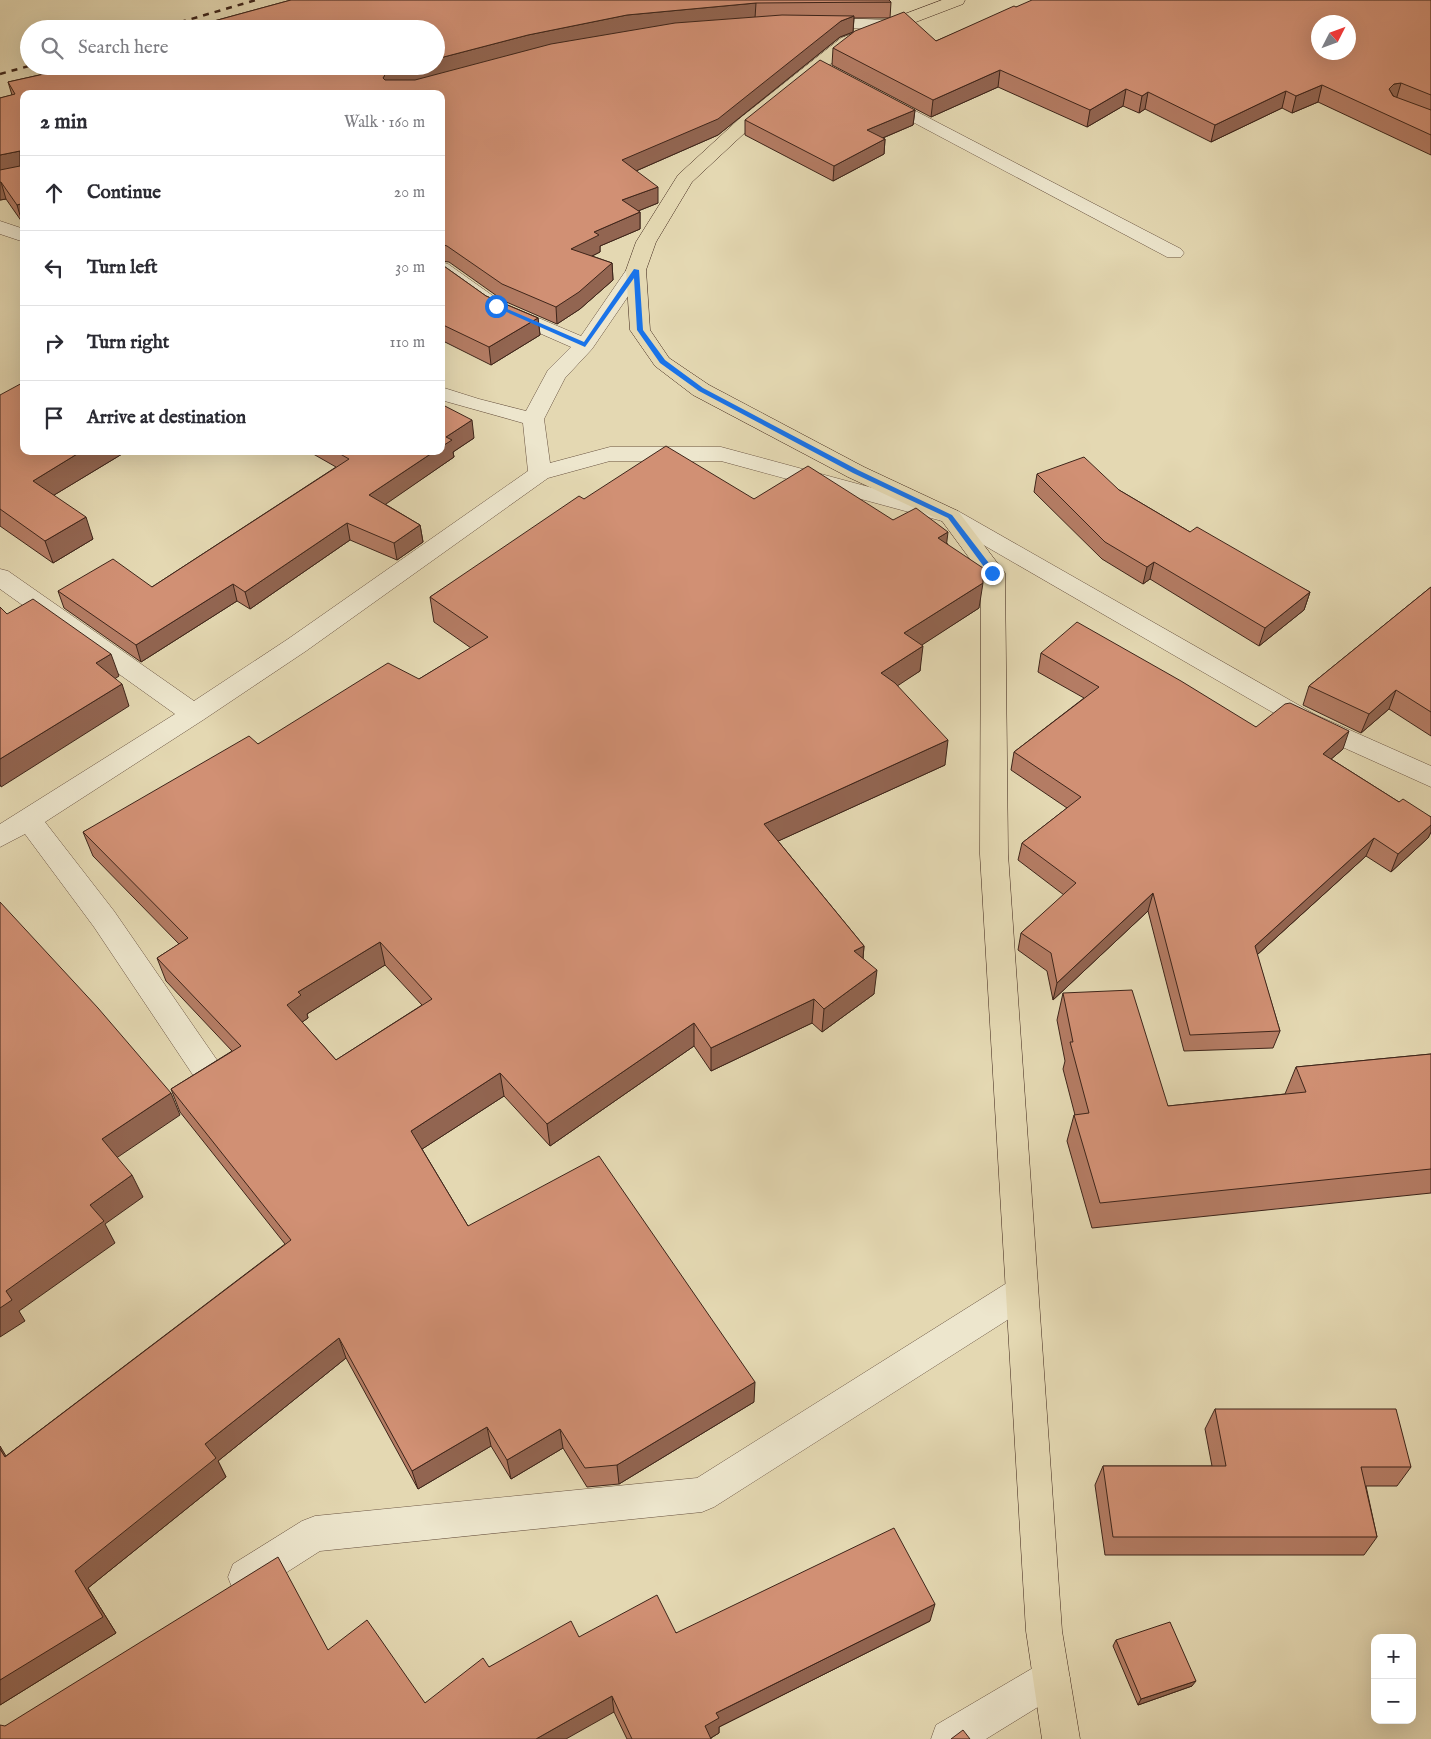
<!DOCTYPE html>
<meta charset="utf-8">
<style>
:root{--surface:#fff;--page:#f2f2f3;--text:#2b2b33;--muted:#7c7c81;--line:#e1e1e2}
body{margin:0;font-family:"IM FELL English",serif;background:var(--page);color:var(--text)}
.controls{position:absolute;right:15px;bottom:15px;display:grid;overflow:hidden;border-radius:10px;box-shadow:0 5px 20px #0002}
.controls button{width:45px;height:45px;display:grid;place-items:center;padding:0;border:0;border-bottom:1px solid var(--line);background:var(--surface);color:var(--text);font:25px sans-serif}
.compass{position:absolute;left:1311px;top:15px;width:45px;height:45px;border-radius:50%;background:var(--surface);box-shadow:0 5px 20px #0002;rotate:48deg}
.stop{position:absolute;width:15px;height:15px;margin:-11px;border:4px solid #1a73e8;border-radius:50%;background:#fff}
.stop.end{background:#1a73e8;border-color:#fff;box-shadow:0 1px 5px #0008}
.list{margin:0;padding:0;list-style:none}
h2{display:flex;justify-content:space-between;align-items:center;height:65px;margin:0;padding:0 20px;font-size:21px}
h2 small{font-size:16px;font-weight:400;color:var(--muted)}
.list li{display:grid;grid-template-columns:32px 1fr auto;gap:15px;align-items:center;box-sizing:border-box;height:75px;padding:0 20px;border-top:1px solid var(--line)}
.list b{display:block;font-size:19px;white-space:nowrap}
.list em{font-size:16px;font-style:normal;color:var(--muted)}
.icon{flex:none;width:28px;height:28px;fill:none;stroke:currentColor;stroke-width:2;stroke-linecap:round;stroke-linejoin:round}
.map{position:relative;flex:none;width:1431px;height:1739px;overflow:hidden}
.search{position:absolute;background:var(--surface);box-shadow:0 5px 20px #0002;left:20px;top:20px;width:425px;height:55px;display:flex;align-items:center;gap:12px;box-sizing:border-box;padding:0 18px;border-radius:28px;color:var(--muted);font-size:19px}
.panel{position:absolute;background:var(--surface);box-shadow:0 5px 20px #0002;left:20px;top:90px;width:425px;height:365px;border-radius:10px}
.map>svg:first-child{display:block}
</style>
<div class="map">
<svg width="1431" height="1739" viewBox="0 0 1431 1739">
<rect width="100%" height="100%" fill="#e4d8b2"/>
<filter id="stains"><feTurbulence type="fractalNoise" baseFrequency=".004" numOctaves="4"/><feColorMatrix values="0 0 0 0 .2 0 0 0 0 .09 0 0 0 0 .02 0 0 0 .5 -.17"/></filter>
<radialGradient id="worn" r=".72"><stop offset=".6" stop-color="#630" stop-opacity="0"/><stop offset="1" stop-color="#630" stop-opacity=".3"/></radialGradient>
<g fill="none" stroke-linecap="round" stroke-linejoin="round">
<g stroke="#685240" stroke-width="1">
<g id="minor">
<path d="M816,17l71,3 6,1 2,4 -2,4 -6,1 -77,-4 -2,-4 2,-4z"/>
<path d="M881,93l300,156 3,4 -3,4h-14l-292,-155 -3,-4 3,-4z"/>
<path d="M0,221l24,8v13l-24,-8z"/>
<path d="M441,262l7,2 55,39 78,33 48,-70 7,-2 7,2 3,4 -54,79 -27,29 -21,41 6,44 60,-16h111l237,64 358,204 115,51v21l-133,-60 -356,-206 -221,-60h-111l-62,17 -242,173 -103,69 -158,102 69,89 105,152 4,9 -4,9 -11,4 -11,-4 -103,-154 -69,-93 -25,13v-23l175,-110 -175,-125v-20l8,2 186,130 94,-62 240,-168 -5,-48 -82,-23v-13l38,12 47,12 22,-41 23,-23 -82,-36 -48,-34z"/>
<path d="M1022,1277l12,4 4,11 -4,11 -320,204 -12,5 -382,39 -61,39 -13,5 -13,-5 -5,-13 5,-13 69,-43 13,-5 382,-38 313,-197z"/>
<path d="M1051,1659l13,6 6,13 -6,13 -78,48h-55l5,-14 102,-60z"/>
</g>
</g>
<g stroke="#3e251a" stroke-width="1">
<path id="major" d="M942,0h23l-2,4 -110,42 -102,81 -59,55 -36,60 -10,28 4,60 19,28 40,27 155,82 94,44 47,62 3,281 54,777 18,108h-38l-16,-108 -46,-777 1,-280 -39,-53 -94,-44 -155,-82 -38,-29 -25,-36 -4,-60 10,-28 42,-67 61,-56 102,-81z"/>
</g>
<use href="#minor" fill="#ede6cd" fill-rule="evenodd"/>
<use href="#major" fill="#e4d8b2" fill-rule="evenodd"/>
<g stroke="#3e251a" stroke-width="2.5" stroke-dasharray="6 6" stroke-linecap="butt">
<path d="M157,29l99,-29"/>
<path d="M0,74l29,-8"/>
</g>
</g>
<g fill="#b47c64" stroke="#3e251a" fill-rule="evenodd">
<path d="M291,0l600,2 -1,16h-36l-1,14 -13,5 -122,98 -82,36 22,32 -20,8 2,1v17l-40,17v6l-8,4 20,7 1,17 -33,29 -23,15 -53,-23 -55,-39 -8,-1v-167h-417l-2,128 -16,-23 -6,1v-102l12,-3 -4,-13 36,-8 159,-50z"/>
<path d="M1431,0v155l-113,-53 -26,11 -10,-5 -71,34 -66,-33 -6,4 -16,-7 -36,21 -89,-40 -67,30 -99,-52 1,-17 103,-7 80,-34z"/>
<path d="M915,110l-2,15 -30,13 2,1 -1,15 -51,27 -88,-46v-15z"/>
<path d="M441,264l45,32 52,22 2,17 -49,30 -50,-25z"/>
<path d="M0,395l24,56h103l-73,44 39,44 -40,24 -53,-37z"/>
<path d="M474,438l-21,14 1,5 -69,47 35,21 3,17 -26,18 -47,-20 -100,69 -13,-8 -96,61 -77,-54 -6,-17 94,-4 184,-120 -28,-16h133z"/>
<path d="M1037,474l82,16 71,42 120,60 -6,18 -45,36 -109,-67 -7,5 -41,-25 -68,-67z"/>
<path d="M584,499h170l139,21 54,23 32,65 -58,37 -1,26 -23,14 48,80 -167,76 86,105 -1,12 11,36 -52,38 -10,-9 -101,48 -17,-25 -144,100 -46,-50 -82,53 46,77 286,176 -135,82 -32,3 -24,-39 -52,31 -20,-33 -73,43 -72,-131 -128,103 8,16 -138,111 28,45 -116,72 6,-249 279,-212 -105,-132 -9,-23 61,-38 -66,-70 -9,-23 22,-14 -86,-88 -10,-24 175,-88 161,-65 52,-31 -37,-26 -4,-25zM385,965l37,40 -86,55 -34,-38 6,-4 -1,-4z"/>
<path d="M1431,587v149l-42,-27 -28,24 -58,-28 6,-19z"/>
<path d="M1041,653l215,74 87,22 -12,10 68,43 32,15v15l-3,6 -37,34 -25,-16 -109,99 23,76 -7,17 -89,3 -36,-140 -95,89 -6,-29 -29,-21 3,-17 43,-38 -46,-35 4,-17 45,-35 -56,-38 3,-18 70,-54 -46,-26z"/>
<path d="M1063,993l105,113 117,-12 11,-27 135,-13v139l-339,35 -25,-87 7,-26h1l-12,-46 2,-8 -8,-41z"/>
<path d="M1215,1409l196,58 -14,19h-31l11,51 -13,18h-259l-10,-70 8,-19h109l-7,-37z"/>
<path d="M930,1621l-211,106v6l-8,5v1h-84l-13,-27 -609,14 323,-76 97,53 64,-36 90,-30z"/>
<path d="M1116,1640l76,46 -54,19 -25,-59z"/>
</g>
<g fill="#926551" stroke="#3e251a">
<path d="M756,3l-1,15 -367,71 -5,-11 3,-5 24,-7h26v-7l92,-24 99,-20z"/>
<path d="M854,16l-1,16 -13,5 -122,98 -96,42v-17l219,-139z"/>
<path d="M1000,70l-2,17 -67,30 2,-17z"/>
<path d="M1401,83l-5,17 -7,-11 5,-5z"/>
<path d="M1322,85l-4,17 -26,11 4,-17z"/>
<path d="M1126,89l-3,17 -36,21 3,-17z"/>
<path d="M1286,91l-4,17 -71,34 4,-17z"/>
<path d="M1148,92l-3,17 -6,4 3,-17z"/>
<path d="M915,110l-2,15 -47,20 1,-15z"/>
<path d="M885,139l-1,15 -51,27 1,-15z"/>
<path d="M20,151l4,17 -24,5v-18z"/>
<path d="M0,182h1l5,17 -6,1z"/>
<path d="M658,187v16l-35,14 -1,-17z"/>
<path d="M24,203v19h-2l-5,-17z"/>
<path d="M640,212v17l-40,17v6l-28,14 -1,-17 23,-17z"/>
<path d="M612,263l1,17 -33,29 -23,15 -1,-17z"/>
<path d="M538,318l2,17 -49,30 -2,-18z"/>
<path d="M472,420l2,18 -21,14 1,5 -81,56 -4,-18 66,-44h6v-4l5,-10z"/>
<path d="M82,451h45l-86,52 -8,-22z"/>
<path d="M86,517l7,22 -40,24 -8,-22z"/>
<path d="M347,523l3,17 -100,69 -5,-17z"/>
<path d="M420,525l3,17 -26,18 -3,-17z"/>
<path d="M948,532l-3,25 -7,-19z"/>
<path d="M1154,562l-4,17 -7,5 4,-17z"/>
<path d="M983,583l-4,25 -77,50 2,-25z"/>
<path d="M233,584l4,17 -96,61 -5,-17z"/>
<path d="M1310,592l-6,18 -45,36 6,-18z"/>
<path d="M923,646l-3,25 -41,27 2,-25z"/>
<path d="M111,654l8,22 -15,10 -8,-23z"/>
<path d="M122,684l7,22 -128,81 -1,-3v-25z"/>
<path d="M1396,690l-7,19 -28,24 8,-19z"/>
<path d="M1349,731l-6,18 -27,23 7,-18z"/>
<path d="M948,740l-3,25 -182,83 1,-24z"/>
<path d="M1431,825v7l-3,6 -37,34 7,-18z"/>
<path d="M1374,838l-8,18 -118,107 7,-17z"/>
<path d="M1153,893l-5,18 -95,89 4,-17z"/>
<path d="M380,942l5,23 -78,49 1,4 -14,10 -7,-23 11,-13z"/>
<path d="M864,946l-2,24 -8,-19z"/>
<path d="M877,970l-3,24 -52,38 2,-23z"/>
<path d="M814,999l-2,24 -101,48v-23z"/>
<path d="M694,1023v23l-144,100 -3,-22z"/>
<path d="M500,1073l4,23 -88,57 -5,-22z"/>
<path d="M171,1093l9,22 -68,46 -10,-22z"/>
<path d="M132,1175l11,22 -38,27 10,19 -96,68 6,10 -25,16v-29l6,-17 84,-86z"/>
<path d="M339,1338l7,20 -128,103 8,16 -138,111 28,45 -116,72v-25l75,-109 130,-127z"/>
<path d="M755,1382l-1,20 -135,82 -2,-19z"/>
<path d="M487,1427l4,19 -73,43 -6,-18z"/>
<path d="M560,1429l3,19 -52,31 -4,-19z"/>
<path d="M0,1446l18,30 -13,-19 -5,-8z"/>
<path d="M935,1604l-5,17 -211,106v6l-10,6 -4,-13 11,-13z"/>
<path d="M1196,1681l-4,5 -54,19 3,-6z"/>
<path d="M612,1696l2,16 -48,27h-30z"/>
</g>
<g fill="#d19074" stroke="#3e251a" fill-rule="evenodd">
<path d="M291,0h598l2,2 -135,1 -129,12 -99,20 -92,24v-30h-257l23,-8 1,3z"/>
<path d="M1032,0h399v95l-30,-12 -7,1 -5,5 4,7 38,14v25l-109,-50 -26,11 -10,-5 -71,34 -67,-33 -6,4 -16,-7 -36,21 -90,-40 -67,30 -100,-52 22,-17 49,-19 32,29 78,-35 2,1zM1318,22h30v30h-30z"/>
<path d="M782,15l72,1 -13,5 -123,98 -96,41 36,27 -36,13 18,12 -46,20 5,3 -28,14 41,14 -33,29 -23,15 -54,-23 -55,-38 -6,-2v-150h-417v109l-7,2 -16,-23h-1v-12l20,-4v-15l-20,4v-57l15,-4 -7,-12 36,-8 23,-8h343l-24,7 -3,5 2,2h30l136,-36 124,-21z"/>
<path d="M820,60l95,50 -48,20 18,9 -51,27 -89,-46z"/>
<path d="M441,264l45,32 52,22 -49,29 -48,-23z"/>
<path d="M24,382v69h58l-49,30 53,36 -41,24 -45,-32v-114z"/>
<path d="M441,404l31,16 -26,17 6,3 -11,7z"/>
<path d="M666,446l88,53 54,-33 85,54 23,-12 32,24 -10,6 45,30v15l-79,50 19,13 -42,27 14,10 53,57 -184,84 100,122 -10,5 23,19 -53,39 -10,-10 -103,49 -17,-25 -147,101 -47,-51 -89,58 57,95 131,-70 156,226 -138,83 -32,3 -25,-39 -53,31 -20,-33 -75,44 -73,-133 -134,106 11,14 -141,113 28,46 -103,63v-231l5,8 286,-217 -120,-151 70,-43 -84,-88 31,-20 -105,-106 166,-96 9,8 130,-81 31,16 69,-42 -58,-40 149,-101 5,3zM380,942l52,57 -96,61 -49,-55 14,-10 -3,-3z"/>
<path d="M335,451h100l-66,44 51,30 -26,18 -47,-20 -102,69 -12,-8 -97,61 -78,-54 55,-32 39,28 197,-128z"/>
<path d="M1084,457l35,33 71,42 7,-5 113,65 -45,36 -111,-66 -7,5 -42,-25 -68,-68z"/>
<path d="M1431,587v125l-35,-22 -27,24 -60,-28z"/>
<path d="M33,599l78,55 -15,9 26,21 -122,75v-152l7,7z"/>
<path d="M1077,622l104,59 75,46 29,-23 5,-1 59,28 -26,23 76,48 4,-3 28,18v8l-33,29 -24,-16 -119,108 25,85 -90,4 -37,-142 -96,90 -6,-30 -30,-20 55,-50 -54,-40 59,-46 -67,-45 85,-65 -58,-34z"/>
<path d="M0,902l98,106 73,85 -69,46 30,36 -42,30 14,16 -98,70 6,9 -12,8z"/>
<path d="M1132,990l36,116 138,-14 -10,-25 135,-13v115l-331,34 -26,-88 15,-2 -19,-71h3l-10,-49z"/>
<path d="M1215,1409h181l15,58h-50l16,70h-264l-10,-71h123z"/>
<path d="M894,1528l41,76 -219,109 3,5 -14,8 6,13h-79l-20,-43 -76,43h-536v-14l5,1 273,-169 50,93 39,-30 58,83 58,-45 6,9 82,-46 8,16 78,-42 19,38z"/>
<path d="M1170,1622l26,59 -55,18 -25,-59z"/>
<path d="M963,1730l7,9h-19z"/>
</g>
<path fill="#1a73e8" d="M634,269l5,1 4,60 22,30 38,28 155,82 94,45 43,56v4h-5l-42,-57 -95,-45 -154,-82 -39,-28 -23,-33 -3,-52 -49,69 -92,-41 5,-1 86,37z"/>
<rect width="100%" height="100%" filter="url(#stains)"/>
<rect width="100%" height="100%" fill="url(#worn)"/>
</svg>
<div class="controls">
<button>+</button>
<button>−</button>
</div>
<svg class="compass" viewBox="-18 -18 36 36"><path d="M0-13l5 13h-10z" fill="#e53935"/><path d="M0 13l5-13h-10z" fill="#7c7c81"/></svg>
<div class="stop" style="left:496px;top:306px"></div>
<div class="stop end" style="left:992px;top:573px"></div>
<div class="search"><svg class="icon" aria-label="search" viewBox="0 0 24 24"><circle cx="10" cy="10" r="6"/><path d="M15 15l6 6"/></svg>Search here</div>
<section class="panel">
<h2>2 min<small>Walk · 160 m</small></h2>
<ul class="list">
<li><svg class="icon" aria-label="ahead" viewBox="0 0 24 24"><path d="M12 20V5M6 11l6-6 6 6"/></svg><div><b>Continue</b></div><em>20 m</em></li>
<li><svg class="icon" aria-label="left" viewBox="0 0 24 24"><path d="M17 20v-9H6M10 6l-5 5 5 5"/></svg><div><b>Turn left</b></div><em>30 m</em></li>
<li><svg class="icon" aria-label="right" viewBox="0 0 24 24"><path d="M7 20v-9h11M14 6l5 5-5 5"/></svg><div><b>Turn right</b></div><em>110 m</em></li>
<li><svg class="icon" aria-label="arrive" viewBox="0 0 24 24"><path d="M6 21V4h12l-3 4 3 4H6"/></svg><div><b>Arrive at destination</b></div></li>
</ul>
</section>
</div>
